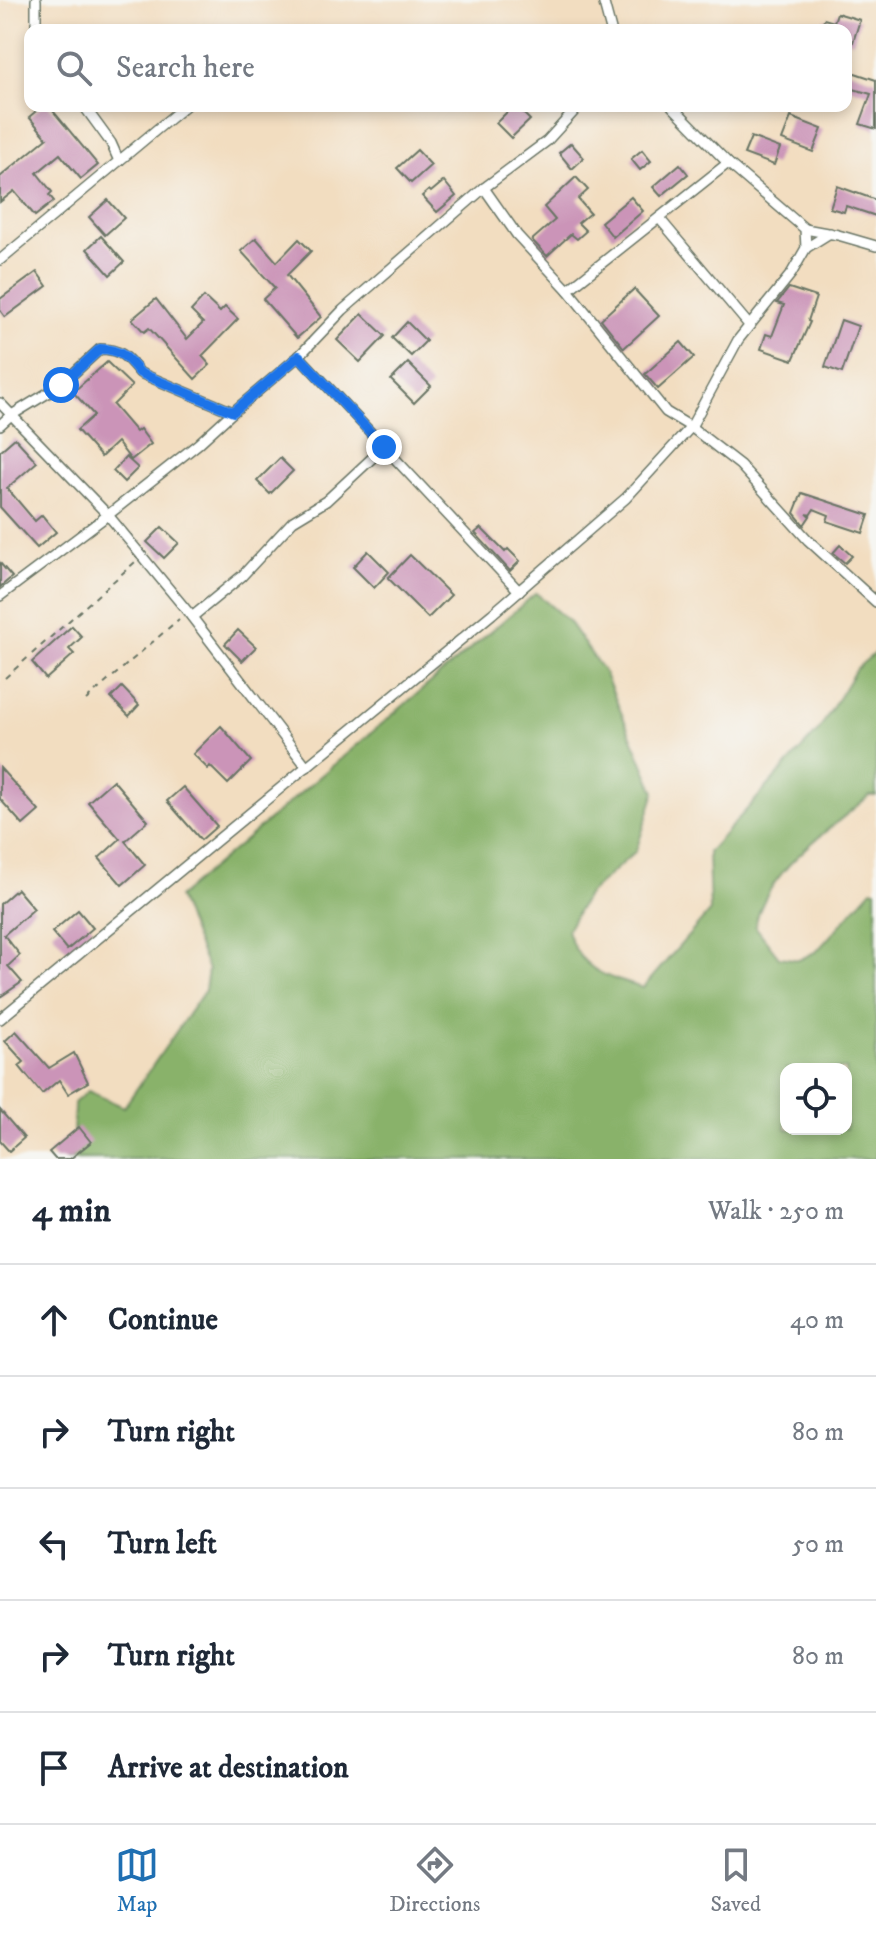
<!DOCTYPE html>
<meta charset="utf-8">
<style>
:root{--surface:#fff;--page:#f6f6f7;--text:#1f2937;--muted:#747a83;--line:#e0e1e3;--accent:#1f6fb2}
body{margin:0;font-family:"IM FELL DW Pica",serif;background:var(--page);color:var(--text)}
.controls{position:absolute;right:24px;bottom:24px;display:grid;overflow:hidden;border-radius:16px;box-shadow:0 4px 12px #0003}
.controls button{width:72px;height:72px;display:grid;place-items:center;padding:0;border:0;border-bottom:2px solid var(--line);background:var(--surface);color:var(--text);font:40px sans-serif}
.stop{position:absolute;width:24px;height:24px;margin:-18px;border:6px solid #1a73e8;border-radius:50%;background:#fff}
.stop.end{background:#1a73e8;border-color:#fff;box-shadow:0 2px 8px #0008}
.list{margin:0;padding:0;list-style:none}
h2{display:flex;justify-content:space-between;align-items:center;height:104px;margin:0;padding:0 32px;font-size:34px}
h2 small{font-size:26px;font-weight:400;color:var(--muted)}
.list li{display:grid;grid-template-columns:52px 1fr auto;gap:24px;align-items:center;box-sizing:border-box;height:112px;padding:0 32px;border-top:2px solid var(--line)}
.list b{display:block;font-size:30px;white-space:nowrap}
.list em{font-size:26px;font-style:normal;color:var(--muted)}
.icon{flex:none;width:44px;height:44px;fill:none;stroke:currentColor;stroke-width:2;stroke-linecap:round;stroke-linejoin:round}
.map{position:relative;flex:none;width:876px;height:1159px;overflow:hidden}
.search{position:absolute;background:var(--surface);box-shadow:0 4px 12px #0003;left:24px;right:24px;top:24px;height:88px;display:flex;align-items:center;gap:20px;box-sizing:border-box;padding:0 28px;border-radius:16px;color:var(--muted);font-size:30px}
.sheet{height:664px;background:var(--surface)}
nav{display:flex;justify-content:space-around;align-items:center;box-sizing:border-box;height:112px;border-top:2px solid var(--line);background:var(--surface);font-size:22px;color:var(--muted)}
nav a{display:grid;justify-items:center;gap:4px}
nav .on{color:var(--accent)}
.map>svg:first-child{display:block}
</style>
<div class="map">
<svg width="876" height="1159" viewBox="0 0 876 1159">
<rect width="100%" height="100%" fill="#f6f6f2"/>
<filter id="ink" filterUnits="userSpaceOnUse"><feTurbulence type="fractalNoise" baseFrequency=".0125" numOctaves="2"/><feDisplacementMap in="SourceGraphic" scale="16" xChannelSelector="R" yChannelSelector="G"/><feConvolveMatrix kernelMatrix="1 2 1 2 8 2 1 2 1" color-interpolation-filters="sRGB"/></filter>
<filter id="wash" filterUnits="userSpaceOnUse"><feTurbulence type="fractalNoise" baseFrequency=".006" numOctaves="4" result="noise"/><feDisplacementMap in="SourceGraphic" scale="32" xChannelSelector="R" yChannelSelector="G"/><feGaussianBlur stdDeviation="1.8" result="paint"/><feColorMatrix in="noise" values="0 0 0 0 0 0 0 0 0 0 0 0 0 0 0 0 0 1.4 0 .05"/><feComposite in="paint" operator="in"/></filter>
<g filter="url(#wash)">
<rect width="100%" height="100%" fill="#f2ddc0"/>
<path fill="#89b26a" stroke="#54784f" stroke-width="2" fill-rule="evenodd" d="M536,593l32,28 36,51 51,120 -19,59 -49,44 -20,35c12,40 39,47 76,58l67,-77 -2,-59 111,-122 37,-61 20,-17v144h-7c-42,36 -102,73 -114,130l24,31 20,3 18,-9 55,-62 4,1v269h-809l6,-15 1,-41 14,-12 36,16 81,-117 3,-20 -30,-73zM786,1069h60v60h-60z"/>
<g id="blocks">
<g fill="#cb94b8">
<path d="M837,13l23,7 -7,22 -7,-2v-10h-26l4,-11 10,3z"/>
<path d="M846,70l30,10v49l-16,-5 11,-30 -25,-7z"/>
<path d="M42,106h7l49,59 -17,14 -21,-25 -23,19 15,19 -3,3 5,6 -19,15 -21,-25 -14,11v-25l47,-39 -18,-21z"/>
<path d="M513,106h3l14,14 -19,18 -15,-15z"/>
<path d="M791,117l31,12 -9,23 -31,-12z"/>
<path d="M751,137l29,11 -6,17 -30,-11z"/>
<path d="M571,143l13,15 -12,11 -13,-16z"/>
<path d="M417,150l14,15 -20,18 -14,-15z"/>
<path d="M642,150l9,11 -11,9 -9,-11z"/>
<path d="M680,164l8,10 -27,22 -8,-9z"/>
<path d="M576,177l12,13 -10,9 12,14 -12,10 8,8 -9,8 -6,-5 -24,22 -15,-16 23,-20 -11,-13z"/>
<path d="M444,181l12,15 -19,16 -15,-16 7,-6 2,2z"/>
<path d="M837,186l39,14v16l-30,-10 -2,6 -14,-4z"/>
<path d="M631,197l12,14 -30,26 -12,-15z"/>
<path d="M108,200l16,18 -19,17 -16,-18z"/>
<path d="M101,236l23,26 -14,13 -23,-26z"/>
<path d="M256,238l21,24 22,-23 12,12 -24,24 34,42 -24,21 -34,-39 12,-11 -34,-37z"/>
<path d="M37,272l10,14 -42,31 -5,-7v-11z"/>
<path d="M789,288l27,9 -8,24 2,1 -17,38 -32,-11 5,-15 6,2 12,-31 -7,-2z"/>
<path d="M634,289l25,27 -35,32 -23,-29z"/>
<path d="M204,297l16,15 5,-5 13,12 -36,37 8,9 -15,14 -46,-51 -5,4 -12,-13 24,-20 31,40 16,-16 -12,-12z"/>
<path d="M362,314l23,22 -25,26 -23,-22z"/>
<path d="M841,320l17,6 -16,47 -17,-6z"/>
<path d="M407,322l19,19 -15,15 -19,-18z"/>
<path d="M681,342l13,15 -36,32 -13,-15z"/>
<path d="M107,362l25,24 -19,19 23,27 4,-3 11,15 -20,16 -14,-18 -16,15 -24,-27 17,-15 -21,-23z"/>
<path d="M408,363l23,23 -17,17 -23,-23z"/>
<path d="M15,438l22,24 -30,26 28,33 7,-6 14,17 -19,16 -37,-41v-56z"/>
<path d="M126,457l12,11 -14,14 -11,-11z"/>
<path d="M280,458l13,13 -23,23 -13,-13z"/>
<path d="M802,493l67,22 -6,18 -36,-12 2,-6 -15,-6 -4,6 -3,-1 3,2 -6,9 -10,-12z"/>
<path d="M162,527l17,16 -15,15 -17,-16z"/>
<path d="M481,528l24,24 3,-3 12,12 -10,10 -35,-38z"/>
<path d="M840,545l12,11 -7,7 -12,-10z"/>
<path d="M368,551l21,21 -15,16 -21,-21z"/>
<path d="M410,555l41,40 -23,23 -40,-40z"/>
<path d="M0,563l12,14 -12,10z"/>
<path d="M72,626l10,11 -13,12 5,5 -28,25 -14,-17z"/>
<path d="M238,630l18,17 -14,14 -17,-17z"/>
<path d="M122,687l17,18 -10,11 -18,-18z"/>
<path d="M221,726l30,35 -23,23 -18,-18 -2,3 -15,-15z"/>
<path d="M0,768l39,43 -16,14 -23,-26z"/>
<path d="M113,780l35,41 -23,20 20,24 -23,20 -23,-27 21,-19 -32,-37z"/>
<path d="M183,787l34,39 -16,14 -34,-39z"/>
<path d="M17,889l17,20 -30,26 16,20 -12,11 14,16 -22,15v-93z"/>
<path d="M78,910l15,18 -26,22 -15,-18z"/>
<path d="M16,1031l33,37 25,-15 14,29 -20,12 -9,-14 -17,14 -23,-28 5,-4 -19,-21z"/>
<path d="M0,1110l24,28 -15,13 -9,-10z"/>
<path d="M79,1127l12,15 -21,17h-15l-6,-7z"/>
</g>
</g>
</g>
<g filter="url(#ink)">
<use href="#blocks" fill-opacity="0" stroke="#697565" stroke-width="2"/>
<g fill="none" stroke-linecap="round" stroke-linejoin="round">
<g stroke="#697565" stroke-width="12">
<g id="minor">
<path d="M36,0v30"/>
<path d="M603,0l8,30"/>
<path d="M84,106l27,37 8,18"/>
<path d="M484,188l33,47 51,55 98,122 25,15 49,38 68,75 68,62"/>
<path d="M659,218l90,107"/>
<path d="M805,229l33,6 38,11"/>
<path d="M806,248l24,-15"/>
<path d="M0,260l185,-154"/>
<path d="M568,290l160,-127"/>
<path d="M299,356l220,235"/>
<path d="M0,403l108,112 -108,81"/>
<path d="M233,412l-35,32 -90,71 80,97 119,155"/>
<path d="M0,425l10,-9 51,-31 39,-36c21,0 27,8 40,24l93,39 66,-56 44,-46 141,-122 63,-47 32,-35"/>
<path d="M192,617l50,-41 51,-55 33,-20 58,-54"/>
<path d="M0,1019l492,-405 134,-116 65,-71 47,-87 53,-66 15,-26 -1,-19 -77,-66 -56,-57"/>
</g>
</g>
<g stroke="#697565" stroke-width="2" stroke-dasharray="6 6" stroke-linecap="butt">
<path d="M5,678l130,-116"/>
<path d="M86,700l93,-81"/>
</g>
<use href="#minor" stroke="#fff" stroke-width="9"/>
</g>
</g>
<g fill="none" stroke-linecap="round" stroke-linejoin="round" filter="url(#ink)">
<path stroke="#1a73e8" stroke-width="10" d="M61,385l39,-36c20,0 27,8 40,24l93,39 66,-56 85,91"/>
</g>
</svg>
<div class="controls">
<button><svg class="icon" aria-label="locate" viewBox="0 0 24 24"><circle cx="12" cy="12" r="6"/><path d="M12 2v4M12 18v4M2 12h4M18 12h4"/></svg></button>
</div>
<div class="stop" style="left:61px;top:385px"></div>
<div class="stop end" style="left:384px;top:447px"></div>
<div class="search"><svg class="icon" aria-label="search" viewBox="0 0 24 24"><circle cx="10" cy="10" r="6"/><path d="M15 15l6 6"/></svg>Search here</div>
</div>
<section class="sheet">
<h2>4 min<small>Walk · 250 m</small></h2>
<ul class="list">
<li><svg class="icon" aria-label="ahead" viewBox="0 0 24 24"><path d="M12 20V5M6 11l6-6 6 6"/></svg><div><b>Continue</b></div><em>40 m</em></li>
<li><svg class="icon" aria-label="right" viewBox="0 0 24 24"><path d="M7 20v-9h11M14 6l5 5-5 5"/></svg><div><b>Turn right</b></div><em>80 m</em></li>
<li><svg class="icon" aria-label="left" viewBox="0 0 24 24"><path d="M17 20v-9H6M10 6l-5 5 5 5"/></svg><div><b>Turn left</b></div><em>50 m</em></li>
<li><svg class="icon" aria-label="right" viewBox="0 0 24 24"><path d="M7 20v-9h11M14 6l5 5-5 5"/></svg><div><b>Turn right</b></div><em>80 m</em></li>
<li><svg class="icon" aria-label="arrive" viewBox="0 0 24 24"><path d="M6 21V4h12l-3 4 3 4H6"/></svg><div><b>Arrive at destination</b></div></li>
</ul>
</section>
<nav>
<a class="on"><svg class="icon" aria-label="map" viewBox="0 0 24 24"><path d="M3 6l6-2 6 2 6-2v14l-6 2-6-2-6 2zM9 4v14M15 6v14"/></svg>Map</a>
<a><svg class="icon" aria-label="directions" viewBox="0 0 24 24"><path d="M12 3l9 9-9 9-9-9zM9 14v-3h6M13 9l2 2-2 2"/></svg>Directions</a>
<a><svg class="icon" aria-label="saved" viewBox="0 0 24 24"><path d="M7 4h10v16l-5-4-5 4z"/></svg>Saved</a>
</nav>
